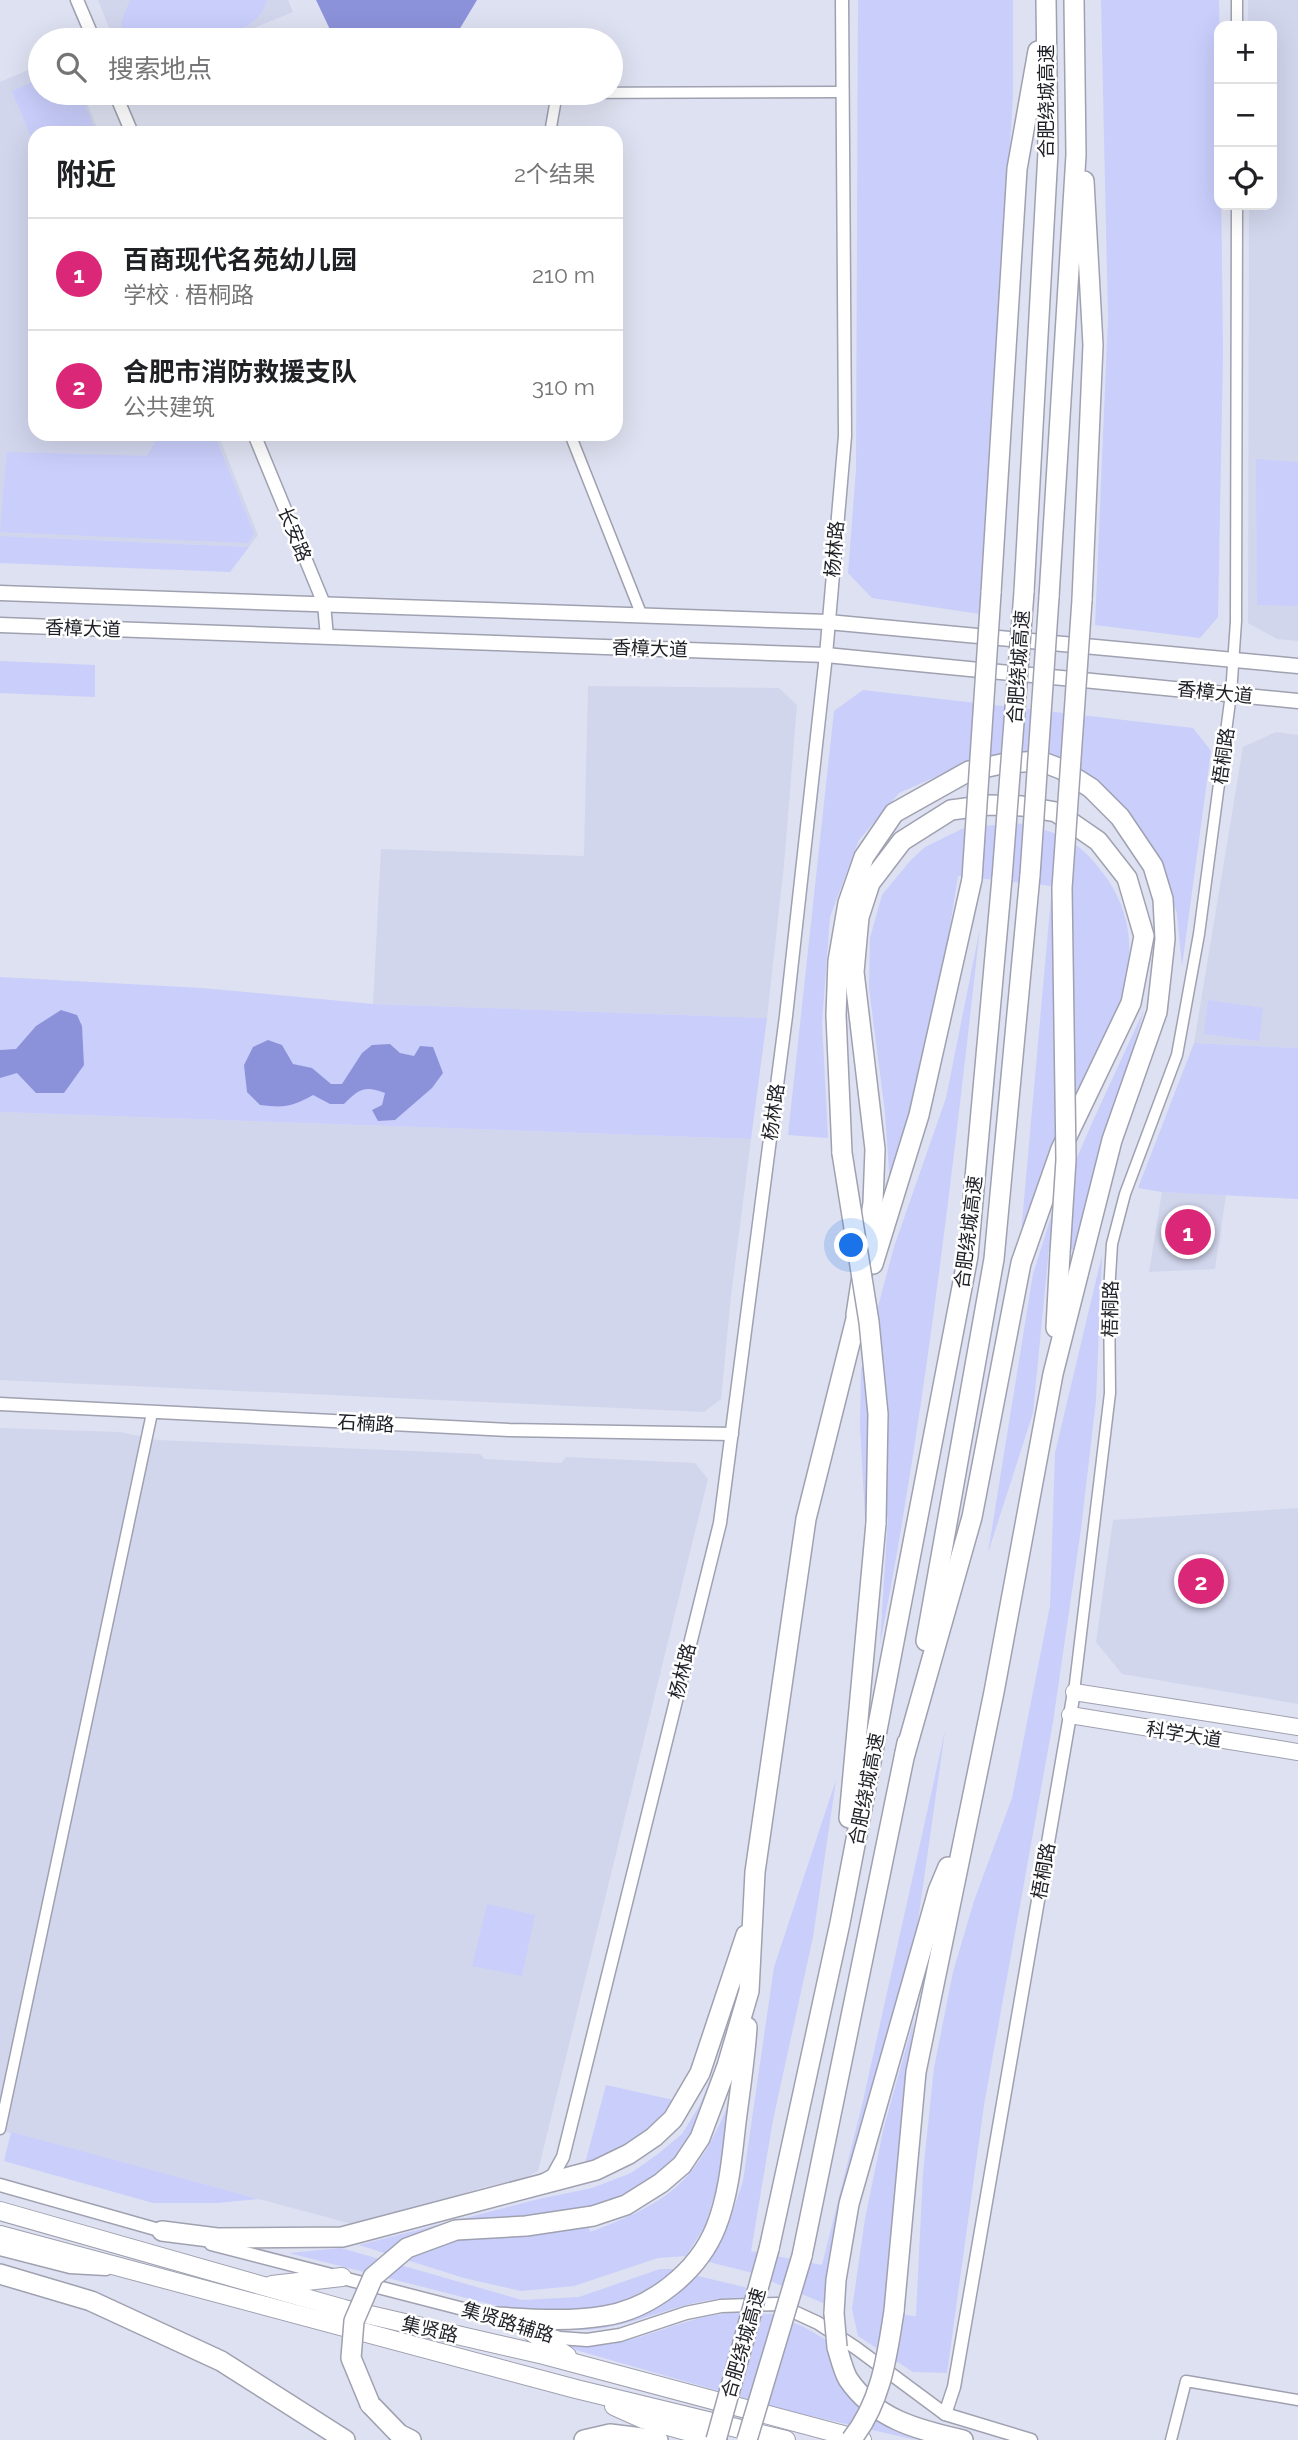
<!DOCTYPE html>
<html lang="zh">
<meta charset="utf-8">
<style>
:root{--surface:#fff;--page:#f6f6f6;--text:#202124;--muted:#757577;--line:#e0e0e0;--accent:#db2777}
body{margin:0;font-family:Raleway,"Noto Sans SC",sans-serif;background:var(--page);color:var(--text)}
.controls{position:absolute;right:21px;top:21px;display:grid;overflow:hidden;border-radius:14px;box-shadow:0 7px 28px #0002}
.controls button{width:63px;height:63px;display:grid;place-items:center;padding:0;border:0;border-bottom:2px solid var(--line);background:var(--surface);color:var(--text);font:35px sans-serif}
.you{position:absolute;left:852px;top:1246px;width:24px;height:24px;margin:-18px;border:5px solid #fff;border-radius:50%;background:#1a73e8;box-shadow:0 0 0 10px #1a73e833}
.badge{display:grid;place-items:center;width:46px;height:46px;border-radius:50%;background:var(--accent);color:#fff;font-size:23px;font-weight:700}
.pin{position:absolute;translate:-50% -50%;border:4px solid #fff;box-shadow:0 2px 7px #0006}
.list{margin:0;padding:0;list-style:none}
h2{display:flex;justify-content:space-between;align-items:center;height:91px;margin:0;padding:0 28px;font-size:30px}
h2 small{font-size:23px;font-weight:400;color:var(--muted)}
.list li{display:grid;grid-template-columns:46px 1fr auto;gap:21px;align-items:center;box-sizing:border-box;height:112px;padding:0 28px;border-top:2px solid var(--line)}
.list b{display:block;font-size:26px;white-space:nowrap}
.list p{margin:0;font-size:23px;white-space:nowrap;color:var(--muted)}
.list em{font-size:23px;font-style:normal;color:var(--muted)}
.icon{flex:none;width:38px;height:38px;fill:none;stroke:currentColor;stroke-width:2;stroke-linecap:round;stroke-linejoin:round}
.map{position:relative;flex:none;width:1298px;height:2440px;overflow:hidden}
.search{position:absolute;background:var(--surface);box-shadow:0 7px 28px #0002;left:28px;top:28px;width:595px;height:77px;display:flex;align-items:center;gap:18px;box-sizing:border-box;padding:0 24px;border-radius:38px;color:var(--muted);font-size:26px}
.panel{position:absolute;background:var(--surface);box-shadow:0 7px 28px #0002;left:28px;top:126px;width:595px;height:315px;border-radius:21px}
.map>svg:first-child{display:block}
</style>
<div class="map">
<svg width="1298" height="2440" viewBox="0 0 1298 2440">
<rect width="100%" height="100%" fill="#dee1f1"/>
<g fill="#d2d6ed">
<path d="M98,0h190l5,12 -68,28h-111z"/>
<path d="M1248,0h50v641l-21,-2 -29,-16 1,-418h23v-179h-24z"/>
<path d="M40,65v28h43l16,40h-64v301h183l40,101 -9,12 -249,-11v-454z"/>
<path d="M588,686l191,2 18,17 -13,160 -17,153 -394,-14 8,-155 203,7z"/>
<path d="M1276,732l22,3v313l-104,-5 49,-296z"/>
<path d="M0,1112l751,27 -20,157 -10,103 -17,13 -704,-32z"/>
<path d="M1162,1192l64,3 -11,74 -66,3z"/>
<path d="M0,1428l120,4 38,8 322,14 5,5 76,4 5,-6 129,6 13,16 -170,692 -13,7 -41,9 -124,39 -360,-96z"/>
<path d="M1298,1508v196l-176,-30 -26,-32 17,-122z"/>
</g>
<g fill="#c9cefb">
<path d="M130,0h137c-14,50 -101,40 -141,40l-5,-17z"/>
<path d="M858,0h155v97l-33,517 -108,-16 -24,-25 8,-103z"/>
<path d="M1101,0h118l4,353 -5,264 -18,21 -105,-13 13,-307z"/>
<path d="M40,79v14h40l16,40h-61v13l-23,-55z"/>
<path d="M153,434h61l40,100 -6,9 -248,-11 7,-80 140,4 9,-15z"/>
<path d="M1256,459l42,3v144l-41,-1z"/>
<path d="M0,536l249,11 -19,25 -230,-9z"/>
<path d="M0,661l95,4v32l-95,-4z"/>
<path d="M863,690l330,38 18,23 -29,215 -5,-52 -18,-57 -38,-52 -46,-41 -112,1 -64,28 -40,47 -29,77 -8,105 6,116 -40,-3 46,-424z"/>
<path d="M1016,823c45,9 65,18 92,57 59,88 -19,187 -57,268 -12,27 -20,57 -30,86l31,-348 -94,-10 -24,152 -44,158 -5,-74 -16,-124 1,-50 12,-43 28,-34 15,-14 39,-19z"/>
<path d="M980,928c-27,239 -54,480 -100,716l8,-127 -23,1 -5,-92 1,-56 33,-123 52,-149z"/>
<path d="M0,977l202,11 171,16 394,14 -16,121 -751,-27z"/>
<path d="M1208,1000l55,8 -4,33 -55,-7z"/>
<path d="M1144,1010l-68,240 -27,-2 -16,165 -45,140 45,-279 17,-54 42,-97z"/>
<path d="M1194,1043l104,5v151l-136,-7 -24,-4z"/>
<path d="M1102,1255l-6,145 -15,129 -28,193 -69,383 -37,268 -34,-1 -55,-36 -6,-27 13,-90 18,-88 31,-112 -15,130 -10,165 27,2 7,-143 11,-105 19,-96 21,-71 38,-103 38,-192 5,-153z"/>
<path d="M945,1731l-31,218 -86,356 -79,-33 -40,-10 20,-39 14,-42 31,-214 62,-187 -23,157 -40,183 -22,131 71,14 41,-164z"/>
<path d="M487,1904l48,11 -13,61 -50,-10z"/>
<path d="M722,2051l-16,63 -38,56 -50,33 -33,9 5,20c89,-33 108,-54 144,-141l-15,90 -14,45 -19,30 -28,2 -84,28 -53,5 -57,-13 -105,-33 180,-46 53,-11 39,-15 27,-19 24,-20 18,-29z"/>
<path d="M606,2085l72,16 -46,44 -48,22z"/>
<path d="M11,2132l248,67 -42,4h-64l-149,-42z"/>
<path d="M341,2248l181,52 57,-3 81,-28h15l-16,14 -28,14 -36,14 -81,-1 -225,-57z"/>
<path d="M698,2276l46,11 26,10c-19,1 -40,0 -60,3 -46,7 -89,32 -136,30l55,-12 31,-12z"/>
<path d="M733,2313l39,1 32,13 24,14 34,67 30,22 24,10 -131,-30 -230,-66c22,2 44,3 66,-2 38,-9 73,-27 112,-29z"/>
</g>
<g fill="#8c92da">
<path d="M316,0h161l-24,40h-118z"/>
<path d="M61,1010l16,5 5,11 2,39 -20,28h-28l-19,-20 -17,5v-28l16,-1 20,-23z"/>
<path d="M268,1040l14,5 11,19 19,4 19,16h11l20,-31 10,-8 18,-1 10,9 14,3 6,-10 13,1 10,26 -11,15 -37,32 -17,1 -6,-11 10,-5 3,-12c-21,-8 -26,-4 -41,11h-14l-17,-9c-21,12 -29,13 -53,10l-13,-13 -3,-27 9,-18z"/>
</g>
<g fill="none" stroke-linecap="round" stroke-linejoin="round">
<g stroke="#9fa1b0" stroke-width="13">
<g id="minor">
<path d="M1237,26v-26"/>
<path d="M550,133l7,-40 286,-1"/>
<path d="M570,434l72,182"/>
<path d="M1074,1692l36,-299 -1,-101 3,-48 13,-50 52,-139 22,-121 32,-240 5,-73 1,-416"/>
<path d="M0,2129l152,-716"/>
<path d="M1171,2440l15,-59 112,19"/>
</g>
</g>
<g stroke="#9fa1b0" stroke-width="15">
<g id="tertiary">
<path d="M77,0l17,40"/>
<path d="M115,93l17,40"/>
<path d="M254,434l70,170 3,33"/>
<path d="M0,1404l509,26 223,4"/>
<path d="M544,2180l9,-5 10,-18 157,-634 66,-507 40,-361 19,-219 -3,-436"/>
<path d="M0,2185l166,47"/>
<path d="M211,2244l291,75"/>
<path d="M0,2249l70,18 36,2"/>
<path d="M539,2332l21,6 27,2 33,-5 66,-22 35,-7 56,-2 41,19 38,25 89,66 86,26"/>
<path d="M945,2414l9,-27 120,-695"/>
</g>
</g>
<g stroke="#9fa1b0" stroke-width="17">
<g id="secondary">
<path d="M0,593l828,29 470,44"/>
<path d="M0,625l826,30 472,46"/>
</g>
</g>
<g stroke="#9fa1b0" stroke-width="18">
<g id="primary">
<path d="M1074,1692l224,35"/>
<path d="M1070,1715l228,37"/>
</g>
</g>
<g stroke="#9fa1b0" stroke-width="20">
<g id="trunk">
<path d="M0,2211l344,98 200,46 318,85"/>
<path d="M0,2235l576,154 210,51"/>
<path d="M272,2285l70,-8"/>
<path d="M526,2328l41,28"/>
<path d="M614,2406l29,13 75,21"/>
</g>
</g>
<g stroke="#9fa1b0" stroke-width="22">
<g id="motorway">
<path d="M1024,592l24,-440 -2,-152"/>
<path d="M991,593l26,-424 21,-118"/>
<path d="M1049,597l27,-442 -2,-155"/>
<path d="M1082,600l11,-255 -9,-164"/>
<path d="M842,1153l-6,-138 2,-54 10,-58 16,-46 30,-44 75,-42 37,-8 34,-2 21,8 30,19 29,29 33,49 10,33 2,40 -8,73 -45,128 -59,234 -59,318 -78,380 -22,239"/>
<path d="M873,1264l46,-149 53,-236"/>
<path d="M856,1315l17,-112 2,-54 -21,-177 5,-55 11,-34 32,-42 49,-31 38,-5 33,1 34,6 42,29 29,37 17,58 -13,67 -70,146 -40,114 -49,254 -67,237"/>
<path d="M1056,1328l4,-75"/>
<path d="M926,1641l68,-382 36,-384"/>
<path d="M849,1818l27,-295"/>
<path d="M593,2216l33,-11 35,-22 21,-18 18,-27 27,-72 22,-75 6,-119 51,-353 54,-216"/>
<path d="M162,2231l55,7 125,-1 254,-67 33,-16 25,-17 19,-18 27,-46 46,-138"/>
<path d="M769,2249l71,-326 128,-667 34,-378"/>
<path d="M802,2256l105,-513"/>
<path d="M0,2274l91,27 130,60 124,79"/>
<path d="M834,2313l2,-33 13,-76 89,-313 10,-24"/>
<path d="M497,2317c35,2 71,5 107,-1 47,-7 94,-44 112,-89 13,-33 16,-70 20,-105 4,-32 9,-63 11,-95"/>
<path d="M837,2347c3,10 6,23 11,32 27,40 70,51 115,61"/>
<path d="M370,2404l29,30 12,6"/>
<path d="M584,2440l26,-6 48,6"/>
</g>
</g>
<use href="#minor" stroke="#fff" stroke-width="10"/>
<use href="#tertiary" stroke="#fff" stroke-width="12"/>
<use href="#secondary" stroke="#fff" stroke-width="14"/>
<use href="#primary" stroke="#fff" stroke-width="16"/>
<use href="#trunk" stroke="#fff" stroke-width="18"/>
<use href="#motorway" stroke="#fff" stroke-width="19"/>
<g stroke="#9fa1b0" stroke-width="22" stroke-linecap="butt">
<g id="motorway-bridge">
<path d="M1030,875l19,-278"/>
<path d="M1002,878l22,-286"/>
<path d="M972,879l19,-286"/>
<path d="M842,1153l27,169 9,92 -2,109"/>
<path d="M1060,1253l6,-93 -4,-272 20,-288"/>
<path d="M834,2313l3,34"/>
<path d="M370,2404l-19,-46 3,-37 19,-44 34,-29 49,-18 70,-4 67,-10"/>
<path d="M716,2440l53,-191"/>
<path d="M747,2440l55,-184"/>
<path d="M851,2440c30,-37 36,-83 43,-129"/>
</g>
</g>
<use href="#motorway-bridge" stroke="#fff" stroke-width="19"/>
</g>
<g text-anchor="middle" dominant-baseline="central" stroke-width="5" stroke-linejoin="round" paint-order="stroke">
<g font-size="19" fill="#1f2026" stroke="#fff">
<text transform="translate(1046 101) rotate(-90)">合肥绕城高速</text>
<text transform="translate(295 534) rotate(68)">长安路</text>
<text transform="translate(834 549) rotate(-85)">杨林路</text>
<text transform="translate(83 628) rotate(2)">香樟大道</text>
<text transform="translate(650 648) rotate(2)">香樟大道</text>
<text transform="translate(1018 667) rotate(-86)">合肥绕城高速</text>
<text transform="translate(1215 692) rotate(6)">香樟大道</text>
<text transform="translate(1223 756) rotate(-82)">梧桐路</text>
<text transform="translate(773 1112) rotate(-82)">杨林路</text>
<text transform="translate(968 1232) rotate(-83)">合肥绕城高速</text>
<text transform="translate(1110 1309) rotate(-89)">梧桐路</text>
<text transform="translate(366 1423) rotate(3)">石楠路</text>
<text transform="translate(682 1671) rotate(-76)">杨林路</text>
<text transform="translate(1184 1734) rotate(9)">科学大道</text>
<text transform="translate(866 1789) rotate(-79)">合肥绕城高速</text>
<text transform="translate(1043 1871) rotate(-80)">梧桐路</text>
<text transform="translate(508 2322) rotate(17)">集贤路辅路</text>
<text transform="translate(430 2329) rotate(13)">集贤路</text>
<text transform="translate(743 2343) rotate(-74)">合肥绕城高速</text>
</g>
</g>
</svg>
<div class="controls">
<button>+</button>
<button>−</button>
<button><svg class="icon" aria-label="locate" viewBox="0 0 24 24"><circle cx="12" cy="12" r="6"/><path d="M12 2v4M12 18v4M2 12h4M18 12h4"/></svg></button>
</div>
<div class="you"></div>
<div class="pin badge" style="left:1188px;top:1232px">1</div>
<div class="pin badge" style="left:1201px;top:1581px">2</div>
<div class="search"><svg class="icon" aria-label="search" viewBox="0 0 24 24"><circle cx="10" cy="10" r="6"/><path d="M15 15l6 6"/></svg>搜索地点</div>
<section class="panel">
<h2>附近<small>2个结果</small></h2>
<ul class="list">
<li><span class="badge">1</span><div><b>百商现代名苑幼儿园</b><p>学校 · 梧桐路</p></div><em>210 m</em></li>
<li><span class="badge">2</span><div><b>合肥市消防救援支队</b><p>公共建筑</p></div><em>310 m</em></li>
</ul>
</section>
</div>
